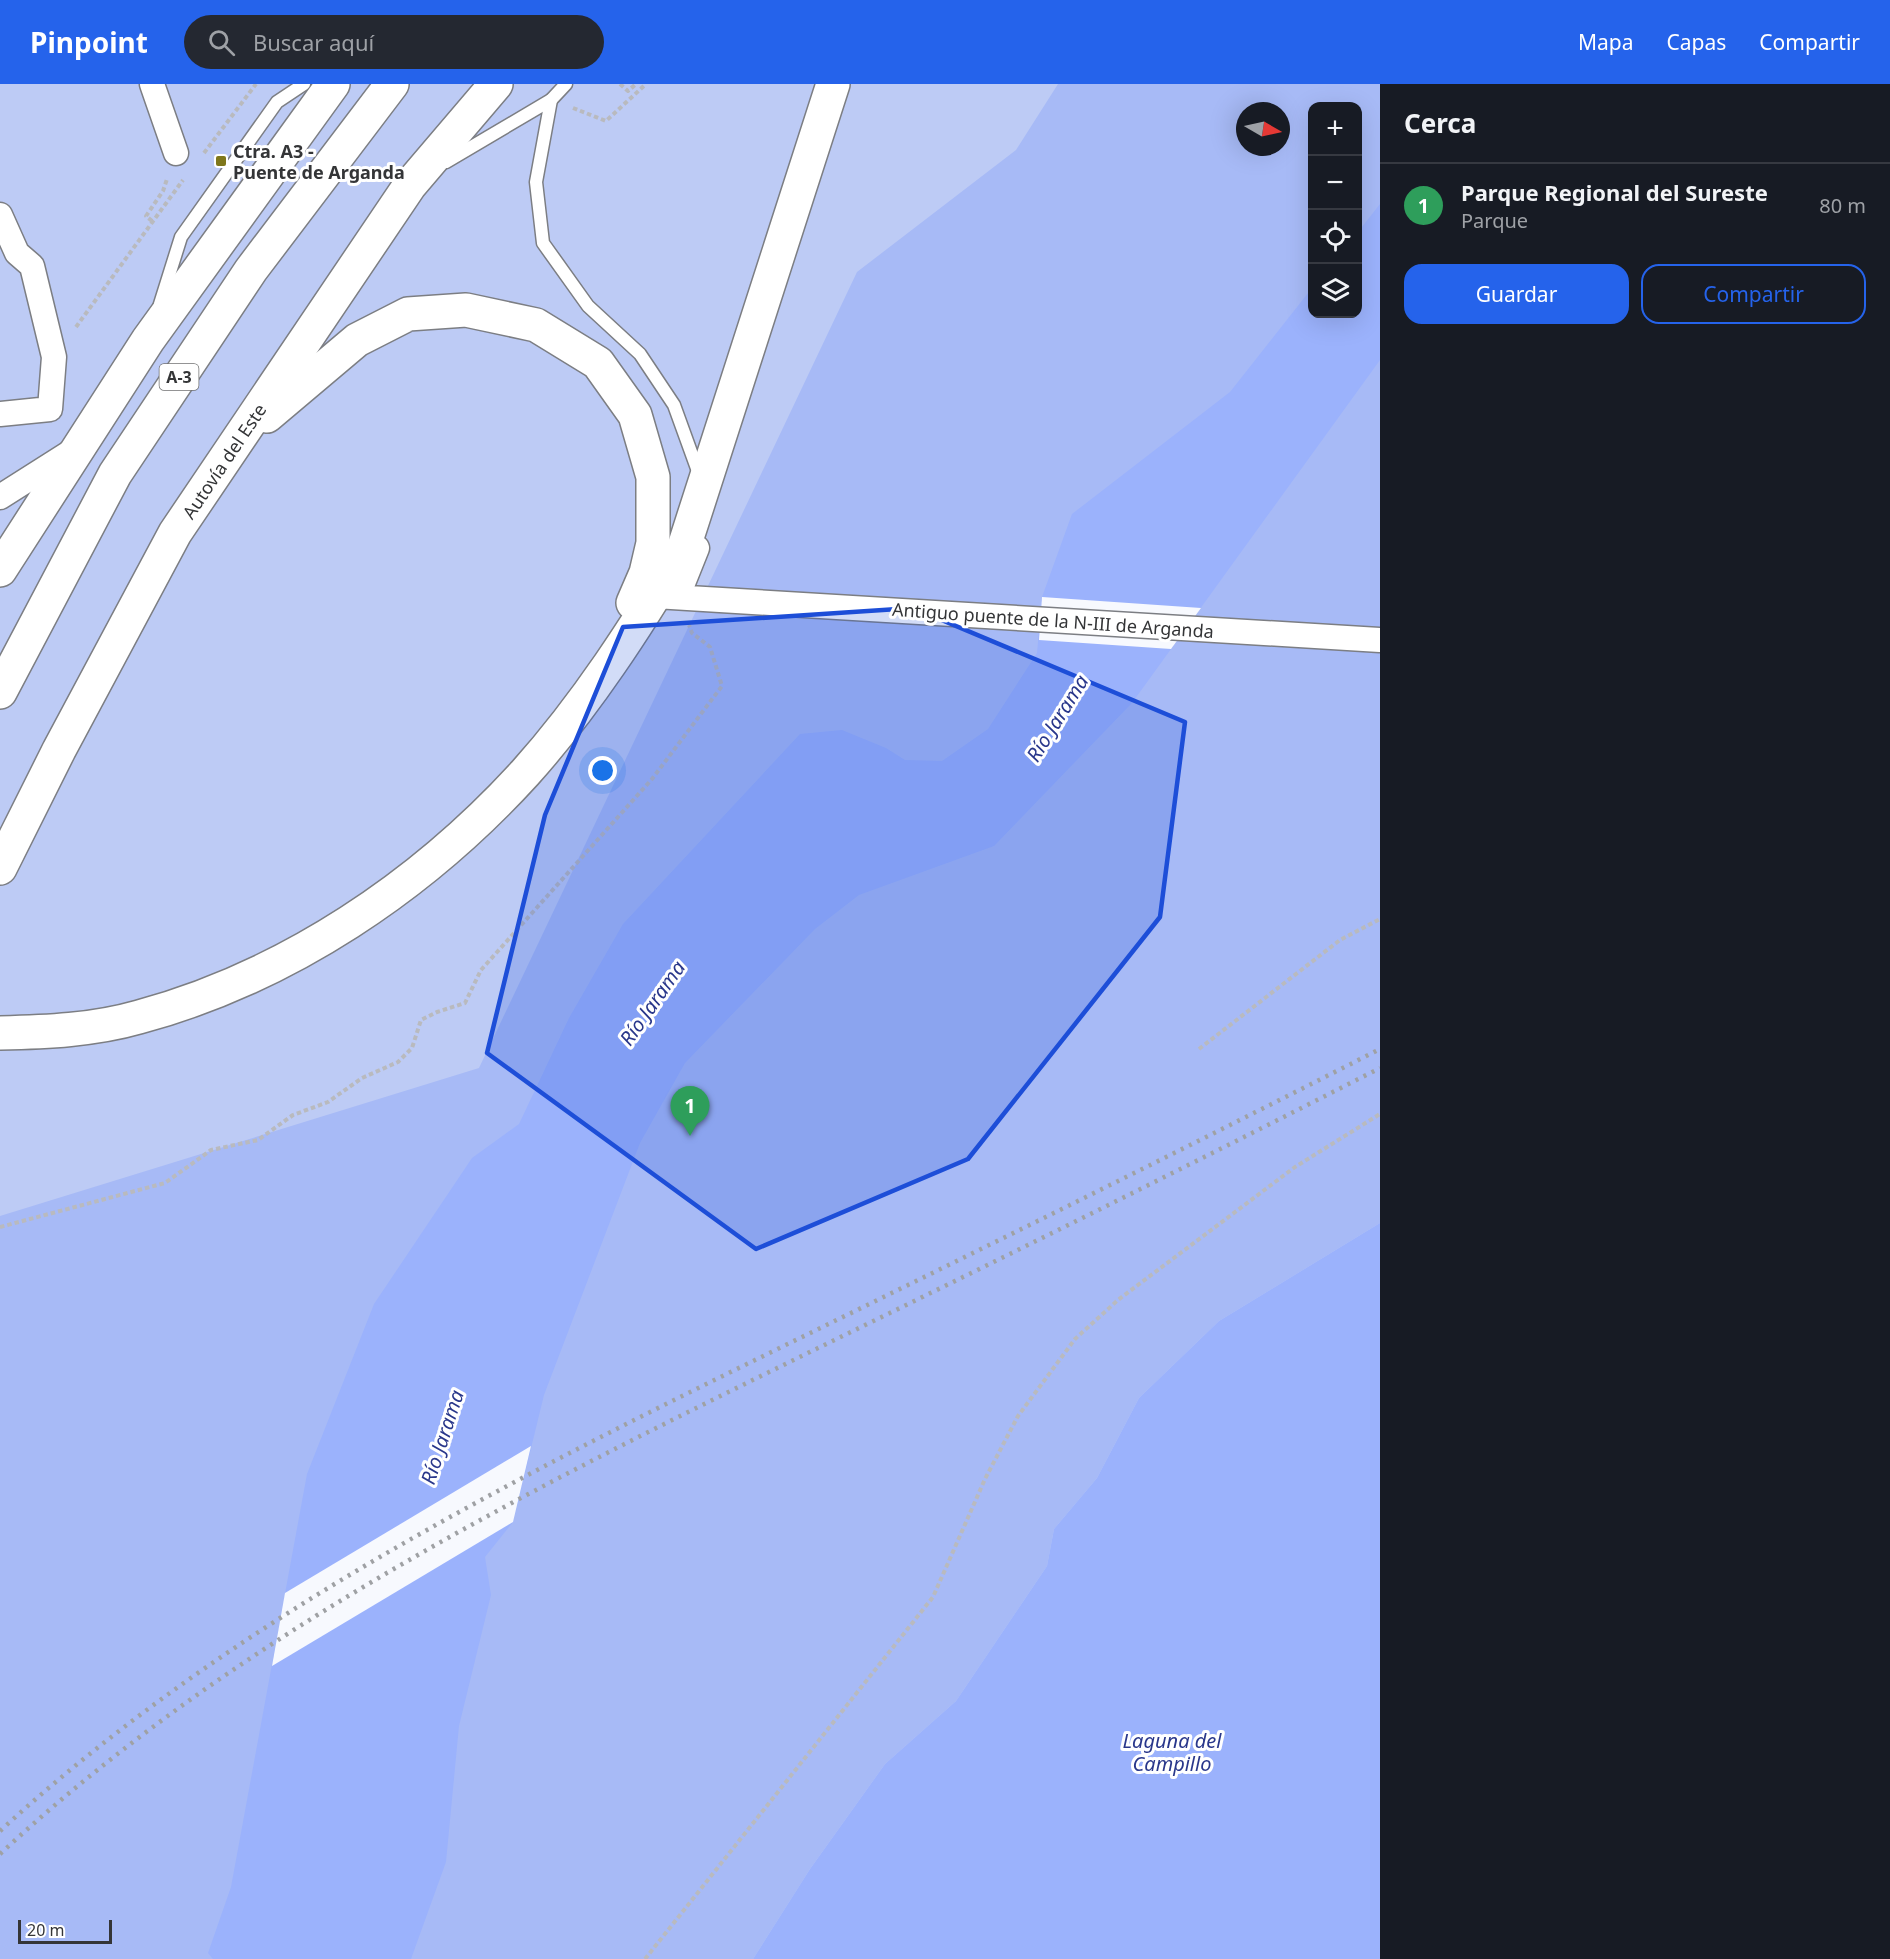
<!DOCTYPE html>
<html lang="es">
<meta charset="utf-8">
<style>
:root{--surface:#171b24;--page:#242831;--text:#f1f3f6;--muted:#9ea1a6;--line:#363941;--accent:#2563eb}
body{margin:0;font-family:"Noto Sans",sans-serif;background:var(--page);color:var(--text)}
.controls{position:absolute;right:18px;top:18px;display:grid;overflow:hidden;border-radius:12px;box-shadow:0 6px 24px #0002}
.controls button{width:54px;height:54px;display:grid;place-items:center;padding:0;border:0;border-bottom:2px solid var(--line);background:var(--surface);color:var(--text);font:30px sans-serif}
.compass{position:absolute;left:1236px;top:18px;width:54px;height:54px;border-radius:50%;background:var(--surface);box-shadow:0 6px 24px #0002;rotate:99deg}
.scale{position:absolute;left:18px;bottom:15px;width:94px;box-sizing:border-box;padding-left:6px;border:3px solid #343537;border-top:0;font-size:16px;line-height:21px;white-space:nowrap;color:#343537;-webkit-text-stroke:4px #fff;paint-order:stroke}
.you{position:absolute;left:603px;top:687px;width:21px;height:21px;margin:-15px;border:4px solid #fff;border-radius:50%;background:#1a73e8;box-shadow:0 0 0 9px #1a73e833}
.badge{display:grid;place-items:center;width:39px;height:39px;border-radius:50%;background:var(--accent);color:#fff;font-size:20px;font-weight:700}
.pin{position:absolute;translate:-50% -50px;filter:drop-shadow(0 2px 3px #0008)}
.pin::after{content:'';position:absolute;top:32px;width:21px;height:18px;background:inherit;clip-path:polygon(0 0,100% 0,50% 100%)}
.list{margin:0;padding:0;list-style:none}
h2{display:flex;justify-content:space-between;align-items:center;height:78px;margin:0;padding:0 24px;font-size:26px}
h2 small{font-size:20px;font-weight:400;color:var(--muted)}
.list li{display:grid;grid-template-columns:39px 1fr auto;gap:18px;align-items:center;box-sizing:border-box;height:84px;padding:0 24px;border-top:2px solid var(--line)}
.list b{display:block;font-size:22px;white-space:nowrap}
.list p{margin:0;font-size:20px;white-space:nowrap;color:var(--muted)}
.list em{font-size:20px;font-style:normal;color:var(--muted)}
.actions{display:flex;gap:12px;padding:18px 24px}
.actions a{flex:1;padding:14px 0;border:2px solid var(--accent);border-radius:18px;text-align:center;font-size:21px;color:var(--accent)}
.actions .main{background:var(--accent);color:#fff}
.icon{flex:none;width:33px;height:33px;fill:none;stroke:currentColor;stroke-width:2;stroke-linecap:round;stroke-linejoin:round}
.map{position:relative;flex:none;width:1380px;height:1875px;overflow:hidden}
header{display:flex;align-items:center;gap:36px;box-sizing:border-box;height:84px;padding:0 30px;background:var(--accent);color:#fff}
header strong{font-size:28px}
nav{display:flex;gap:33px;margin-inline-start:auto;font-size:21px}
.search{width:420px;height:54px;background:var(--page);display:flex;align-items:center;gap:15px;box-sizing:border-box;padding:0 21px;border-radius:33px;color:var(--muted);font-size:22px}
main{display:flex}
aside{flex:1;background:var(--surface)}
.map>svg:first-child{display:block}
</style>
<header>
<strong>Pinpoint</strong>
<div class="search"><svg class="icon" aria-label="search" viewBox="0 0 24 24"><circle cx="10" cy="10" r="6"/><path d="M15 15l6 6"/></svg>Buscar aquí</div>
<nav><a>Mapa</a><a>Capas</a><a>Compartir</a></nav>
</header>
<main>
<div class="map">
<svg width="1380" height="1875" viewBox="0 0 1380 1875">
<rect width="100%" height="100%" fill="#f7f9fe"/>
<path fill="#bdcbf5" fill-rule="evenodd" d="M0,0h1380v1875h-1380zM1312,22h46v208h-46zM1245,27h36v36h-36z"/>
<path fill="#a7baf6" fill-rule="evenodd" d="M1058,0h322v1139l-161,98 -80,77 -42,80 -43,51 -7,37 -91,135 -71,63 -75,105 -57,90h-753v-743l479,-148 378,-796 159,-122zM1312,22h46v208h-46zM1245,27h36v36h-36z"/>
<g fill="#9bb2fc">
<path d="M1380,120v156l-248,343 -138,143 -135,49 -44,34 -130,134 -45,80 -96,252 -31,127 -28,35 6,38 -32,131 -13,136 -35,97h-198l-5,-6 23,-66 76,-413 67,-170 98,-146 47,-34 50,-106 54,-94 177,-190 42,-4 44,18 19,12 37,1 46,-32 49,-76 5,-56 30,-83 158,-122 82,-104v26h46v-82z"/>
<path d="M1380,1139v736h-627l57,-90 75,-105 71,-63 91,-135 7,-37 43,-51 42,-80 80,-77z"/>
</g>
<g fill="#f7f9fe">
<path d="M1042,513l159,11 -30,41 -132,-9z"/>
<path d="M531,1362l-18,76 -241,144 13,-73z"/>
</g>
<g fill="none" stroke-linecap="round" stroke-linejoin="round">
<g stroke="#7c7e83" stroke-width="15">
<g id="service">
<path d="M551,16l-15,82 7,61 45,63 52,48 34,51 25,69"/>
<path d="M446,78l105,-62 15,-16"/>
<path d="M160,220l21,-67 96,-135 27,-18"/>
</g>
</g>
<g stroke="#7c7e83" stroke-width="27">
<g id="minor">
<path d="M152,0l24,69"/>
<path d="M0,131l17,38 15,13 22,91 -4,52 -50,5"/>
<path d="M0,413l71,-45"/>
<path d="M697,464l-14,35 -28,13 725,44"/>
</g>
</g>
<g stroke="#7c7e83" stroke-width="36">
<g id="motorway">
<path d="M267,332l90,-76 51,-26 58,-4 70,15 62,38 37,52 18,62v66l-7,30 -13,30"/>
<path d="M0,486l148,-230 185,-256"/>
<path d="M0,608l115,-218 136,-204 141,-186"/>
<path d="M0,784l59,-118 116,-217 235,-348 86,-101"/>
<path d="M0,949c46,-1 94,-3 139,-16 148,-40 283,-131 386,-244 61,-68 112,-147 159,-226l149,-463"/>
</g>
</g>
<g stroke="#b9babe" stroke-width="4" stroke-dasharray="4.5 3" stroke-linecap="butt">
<path d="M620,0l8,7 8,-7"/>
<path d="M573,24l33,13 40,-37"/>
<path d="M204,69l52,-69"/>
<path d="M152,137l-6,-5 17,-25 4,-12"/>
<path d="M76,243l107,-147"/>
<path d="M1199,965l141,-109 40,-21"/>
<path d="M0,1143l165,-44 46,-33 47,-10 35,-25 35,-13 34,-24 36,-16 14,-14 9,-28 16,-8 28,-9 16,-33 171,-191 70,-93 -12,-39 -18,-14 -3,-8"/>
<path d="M645,1875l288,-362 52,-118 33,-63 57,-77 43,-39 177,-133 85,-53"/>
</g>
<use href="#service" stroke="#fff" stroke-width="12"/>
<use href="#minor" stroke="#fff" stroke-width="24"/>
<use href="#motorway" stroke="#fff" stroke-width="33"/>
<g stroke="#9fa1a4" stroke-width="4.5" stroke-dasharray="3 6" stroke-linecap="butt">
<path d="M0,1747c233,-214 518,-355 800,-493 194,-95 388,-191 580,-289"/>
<path d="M0,1770c237,-220 526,-363 814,-504 189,-92 378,-186 566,-282"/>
</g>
</g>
<path fill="#1d4ed8" fill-opacity="0.2" stroke="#1d4ed8" stroke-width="4.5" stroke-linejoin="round" d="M913,524l272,114 -25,195 -192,242 -212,90 -269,-196 58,-238 78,-188z"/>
<rect fill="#7f771b" stroke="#fff" stroke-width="2" x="215" y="71" width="12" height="12" rx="3"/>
<g text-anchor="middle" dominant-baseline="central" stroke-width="6" stroke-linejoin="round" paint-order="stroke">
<rect fill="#fff" stroke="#717273" stroke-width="1.5" x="159.5" y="280" width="39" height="26" rx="4.5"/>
<g font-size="16" font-weight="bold" fill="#343537">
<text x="179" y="293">A-3</text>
</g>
<g font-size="18" font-weight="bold" fill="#343537" stroke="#fff" text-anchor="start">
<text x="233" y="67">Ctra. A3 -<tspan x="233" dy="21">Puente de Arganda</tspan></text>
</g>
<g font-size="18" fill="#343537" stroke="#fff">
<text transform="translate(224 377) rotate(-56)">Autovía del Este</text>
<text transform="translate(1053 536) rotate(4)">Antiguo puente de la N-III de Arganda</text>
</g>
<g font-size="20" font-style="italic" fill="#29378b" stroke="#fff">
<text transform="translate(1057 634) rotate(-58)">Río Jarama</text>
<text transform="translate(652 919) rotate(-55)">Río Jarama</text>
<text transform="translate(442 1353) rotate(-72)">Río Jarama</text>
<text x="1172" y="1656">Laguna del<tspan x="1172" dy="23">Campillo</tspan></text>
</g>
</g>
</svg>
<div class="controls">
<button>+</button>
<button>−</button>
<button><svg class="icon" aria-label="locate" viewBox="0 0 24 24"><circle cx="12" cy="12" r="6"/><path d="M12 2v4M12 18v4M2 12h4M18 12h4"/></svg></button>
<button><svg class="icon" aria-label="layers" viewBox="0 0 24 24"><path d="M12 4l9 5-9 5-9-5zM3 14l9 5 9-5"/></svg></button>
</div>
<svg class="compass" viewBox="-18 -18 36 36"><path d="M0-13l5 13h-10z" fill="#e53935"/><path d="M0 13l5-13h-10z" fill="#9ea1a6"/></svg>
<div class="scale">20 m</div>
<div class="you"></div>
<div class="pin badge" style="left:690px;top:1052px;background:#2e9e5b">1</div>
</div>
<aside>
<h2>Cerca<small></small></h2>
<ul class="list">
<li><span class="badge" style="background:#2e9e5b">1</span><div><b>Parque Regional del Sureste</b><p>Parque</p></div><em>80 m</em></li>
</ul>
<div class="actions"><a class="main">Guardar</a><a>Compartir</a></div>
</aside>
</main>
